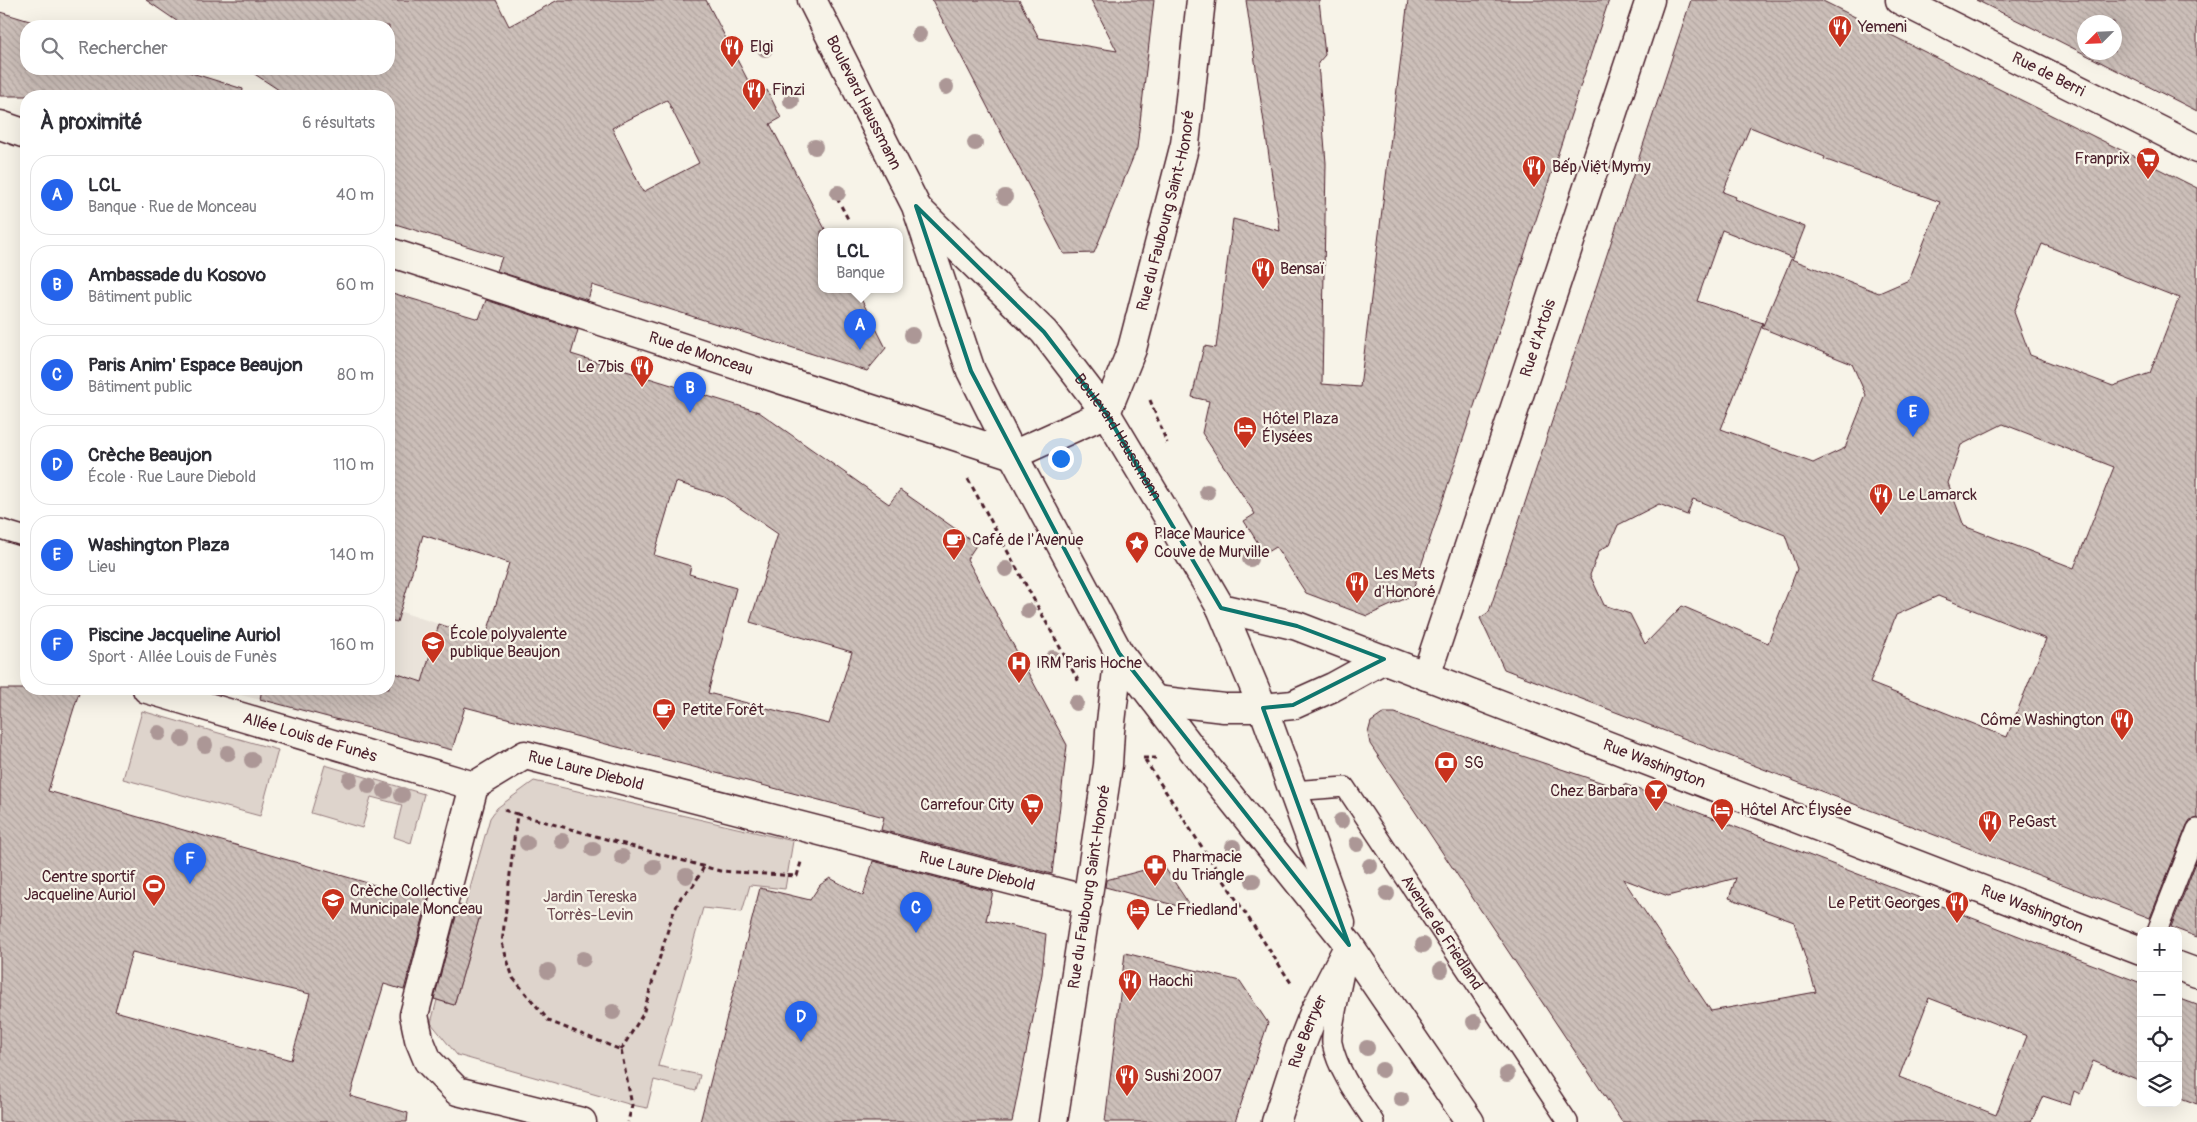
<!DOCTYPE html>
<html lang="fr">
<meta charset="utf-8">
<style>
:root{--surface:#fff;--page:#f2f2f3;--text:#2b2b33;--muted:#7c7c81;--line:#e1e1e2;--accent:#2563eb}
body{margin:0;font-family:Pangolin,sans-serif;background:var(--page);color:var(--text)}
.controls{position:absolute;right:15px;bottom:15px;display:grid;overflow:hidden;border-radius:10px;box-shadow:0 5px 20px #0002}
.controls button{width:45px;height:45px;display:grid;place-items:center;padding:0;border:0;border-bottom:1px solid var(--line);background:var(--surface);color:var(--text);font:25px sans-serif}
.compass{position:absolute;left:2077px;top:15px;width:45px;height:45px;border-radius:50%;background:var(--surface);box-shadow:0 5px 20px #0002;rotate:246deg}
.you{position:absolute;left:1060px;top:458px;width:18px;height:18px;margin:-12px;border:4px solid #fff;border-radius:50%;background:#1a73e8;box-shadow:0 0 0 8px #1a73e833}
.badge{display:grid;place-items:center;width:32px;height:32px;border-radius:50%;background:var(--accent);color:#fff;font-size:16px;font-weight:700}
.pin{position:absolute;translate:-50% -41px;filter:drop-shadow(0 1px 2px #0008)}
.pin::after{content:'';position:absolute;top:26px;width:18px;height:15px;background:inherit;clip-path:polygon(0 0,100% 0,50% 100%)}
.popup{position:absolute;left:818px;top:228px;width:85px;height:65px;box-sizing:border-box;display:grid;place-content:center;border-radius:10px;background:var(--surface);filter:drop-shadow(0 1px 4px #0005);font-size:16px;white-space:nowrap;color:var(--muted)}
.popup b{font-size:19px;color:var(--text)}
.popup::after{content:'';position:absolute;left:50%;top:100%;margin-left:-10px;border:10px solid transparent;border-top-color:var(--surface)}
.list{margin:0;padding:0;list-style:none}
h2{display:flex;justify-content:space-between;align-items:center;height:65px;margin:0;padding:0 20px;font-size:21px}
h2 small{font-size:16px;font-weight:400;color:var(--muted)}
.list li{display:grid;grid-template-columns:32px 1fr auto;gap:15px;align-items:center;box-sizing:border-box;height:80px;margin:0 10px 10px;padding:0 10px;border:1px solid var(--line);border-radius:20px}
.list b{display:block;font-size:19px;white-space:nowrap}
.list p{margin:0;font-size:16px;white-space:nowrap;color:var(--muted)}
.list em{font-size:16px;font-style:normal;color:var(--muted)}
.icon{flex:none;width:28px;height:28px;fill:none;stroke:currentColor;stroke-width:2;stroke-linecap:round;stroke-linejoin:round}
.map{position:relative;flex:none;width:2197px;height:1122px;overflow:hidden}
.search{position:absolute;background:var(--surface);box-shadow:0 5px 20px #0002;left:20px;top:20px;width:375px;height:55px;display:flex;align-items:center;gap:12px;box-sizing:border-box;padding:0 18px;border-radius:20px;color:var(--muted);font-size:19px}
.panel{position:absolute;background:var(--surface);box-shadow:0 5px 20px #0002;left:20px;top:90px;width:375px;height:605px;border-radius:20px}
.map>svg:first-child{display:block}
</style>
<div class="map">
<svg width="2197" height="1122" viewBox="0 0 2197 1122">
<defs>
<pattern id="building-back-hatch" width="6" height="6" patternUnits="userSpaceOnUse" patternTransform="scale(1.25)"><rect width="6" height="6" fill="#ccbfb9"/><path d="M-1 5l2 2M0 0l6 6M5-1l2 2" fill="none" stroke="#b1a49f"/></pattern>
</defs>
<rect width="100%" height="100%" fill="#f7f3e8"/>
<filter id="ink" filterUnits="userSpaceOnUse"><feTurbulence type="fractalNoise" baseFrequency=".02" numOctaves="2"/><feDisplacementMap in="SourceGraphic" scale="10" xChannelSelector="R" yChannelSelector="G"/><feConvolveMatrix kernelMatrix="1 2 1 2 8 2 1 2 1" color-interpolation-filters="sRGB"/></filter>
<g filter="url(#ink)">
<path fill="#eae3da" d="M389,608l96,31 -33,111 -234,-61h171z"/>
<g fill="#ded4cc" stroke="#947a7c">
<path d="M142,711l136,39 -18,66 -137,-37z"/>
<path d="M325,765l99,29 -13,49 -17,-6 8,-32 -31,-8 -9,31 -51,-15z"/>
<path d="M534,781l259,60 -8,48 -35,-4 -8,27 -39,-4 -45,158 42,9 -4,16 -42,-11 -7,28 -15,-3 -175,-50 -26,-32 6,-23 17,5 27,-93 -16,-6 25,-88 7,-10z"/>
</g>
<g fill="url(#building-back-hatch)" stroke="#4a1f2b" fill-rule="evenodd">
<path d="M146,0h350l13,26 49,-26h148l50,96 11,-6 14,28 -11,6 56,107h-5v58h35l30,59 -19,23 -275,-86 -4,15 -91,-29 5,-14 -113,-35v-126h-101l-41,-27h142v-43h-205zM667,100l32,63 -56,29 -31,-64z"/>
<path d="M932,0h87l20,38 78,13 -26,-51h63l-17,148 -43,105 -30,1z"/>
<path d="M1246,0h73l6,55 -7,8 8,100 -4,221 38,3 48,-387h201l-198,596 -44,20 -61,-23 -30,-46 -11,7 -21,-33 11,-7 -53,-81 7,-32 -17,-4 12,-51 12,2 17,-129 47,12z"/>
<path d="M1691,0h130l376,188v630l-7,2 -3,5 -37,93 -646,-249 -24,-51 9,-6zM1750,127l75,30 -1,2 116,43 -31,78 -30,13 -88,-34 -29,69 90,36 14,31 -21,53 -32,15 -92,-34 42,-106 -66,-22 25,-71 71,28 12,-31 -70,-28 1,-2 -13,-5zM2042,244l137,54 -29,75 -37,13 -83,-31 -16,-43zM2003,424l111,43 -40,101 -110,-42 -16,-43 13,-38zM1693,499l92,36 12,34 -29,74 -86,-37 -37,38 -15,-30 -26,-9 -14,-30 9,-24 11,-7 8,-19 41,-21 28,11zM1938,596l108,43 -39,98 -137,-54 26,-68z"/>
<path d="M1976,0h221v111l-152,-77zM2084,22h30v30h-30z"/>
<path d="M0,12l46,14h-20v43h153l64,20 -1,7h-242z"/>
<path d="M389,292l90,27 7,-19 92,30 -7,24 188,58 130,92 11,-14 77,54 -10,15 100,186 -15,129 -171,-44 3,-13 -419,-110 -13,43 -192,-51 2,-10h127v-18l33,11 17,-58 46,15 24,-76 -86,-28 -26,87 -8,-2zM676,482l48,15 54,37 -28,88 102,30 -23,72 -121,-31 28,-105 -47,-14 2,-8 -37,-11z"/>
<path d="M0,689h80l-32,102 351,101 1,-5 29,9 -25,94 -20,-6 -34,112 58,17 -1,9h-407zM132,952l178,42 -19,66 -176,-49z"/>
<path d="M1384,713h11l17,6 209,70 3,-5 517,199v98l-48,-20 -13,33 -6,-3 -4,14 -27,-9 -12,26h-409l-252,-378 -2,-11 3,-11zM1736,878l-7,20 65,24 22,70 -105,19 -88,-132 45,17zM1929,998l98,38 -31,79 -97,-38z"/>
<path d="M2197,860v77l-26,-10z"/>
<path d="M873,861l120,31 -7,28 60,14 -4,40 -30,148h-312l60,-234 50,12 10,-15 10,-7 33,18z"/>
<path d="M1163,865l30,45 -88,-23 1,-7z"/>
<path d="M459,905l22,7 -27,93 -20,-6z"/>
<path d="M1125,953l115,28 28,42 -33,99h-130z"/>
<path d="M2178,998l19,7v99l-19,-7z"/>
</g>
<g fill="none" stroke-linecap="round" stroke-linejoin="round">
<g stroke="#4a1f2b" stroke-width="22">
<g id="lane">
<path d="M0,529l26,8"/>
<path id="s1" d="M1292,791l53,-4 223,335"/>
<path d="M2157,931l40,-102"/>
<path d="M1345,966c-2,15 -15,66 -13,77 6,29 26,55 42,79"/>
</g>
</g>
<g stroke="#4a1f2b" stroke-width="31">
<g id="street">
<path id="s2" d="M1900,0l297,149"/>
<path d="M0,125l26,9"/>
<path id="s3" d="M389,252l624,203 93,-42"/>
<path id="s4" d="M1221,608l76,18 844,325"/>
<path id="s5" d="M1426,676l224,-676"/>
<path id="s6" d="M147,689l327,97"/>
<path d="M1155,700l69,8h39l30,-3 40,-18 51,-28"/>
<path d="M2178,966l19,7"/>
<path id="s7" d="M582,1122l-125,-31 -29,-30 -9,-22 -5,-24 60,-229 51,-31 563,145"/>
<path id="s8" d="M1276,1122l23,-71 15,-38 35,-68"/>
</g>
</g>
<g stroke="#4a1f2b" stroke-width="31">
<g id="secondary">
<path id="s9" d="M1106,413l26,-64 53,-205 16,-144"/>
<path id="s10" d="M1053,1122l55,-357 2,-34 9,-78"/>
</g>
</g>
<g stroke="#4a1f2b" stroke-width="31">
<g id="primary">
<path id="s11" d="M812,0l104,206 55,165 42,84 106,198 77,101 153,191 121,177"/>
<path id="s12" d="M918,209l126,123 62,81 58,97 57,98 42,100 78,215"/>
</g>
</g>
<g stroke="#4a1f2b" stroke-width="3" stroke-dasharray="5 4" stroke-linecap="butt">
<path d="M837,198l11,21"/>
<path d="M1150,400l17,43"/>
<path d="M968,479l112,205"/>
<path d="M1143,758h13"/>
<path d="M1145,760l146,223"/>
<path d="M504,810l13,4 -15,129 11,35 36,43 72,29 11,55 -4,17"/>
<path d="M517,814l203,57 77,5 4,-14"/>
<path d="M621,1050l22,-36 29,-98 9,-19 12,-11 11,-19"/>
</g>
<use href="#lane" stroke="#f7f3e8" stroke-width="19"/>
<use href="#street" stroke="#f7f3e8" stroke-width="28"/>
<use href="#secondary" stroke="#f7f3e8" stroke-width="28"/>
<use href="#primary" stroke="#f7f3e8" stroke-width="28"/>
</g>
<g fill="#ac9796">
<circle cx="919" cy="34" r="8"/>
<circle cx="765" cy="49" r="8"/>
<circle cx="946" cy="87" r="8"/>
<circle cx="791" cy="101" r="8"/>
<circle cx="975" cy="143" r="8"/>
<circle cx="815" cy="147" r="8"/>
<circle cx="838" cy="193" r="8"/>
<circle cx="1005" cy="197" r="8"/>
<circle cx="912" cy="335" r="8"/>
<circle cx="1207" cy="492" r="8"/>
<circle cx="1250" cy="559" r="8"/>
<circle cx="1006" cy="569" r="8"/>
<circle cx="1028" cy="611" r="8"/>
<circle cx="1053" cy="658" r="8"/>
<circle cx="1076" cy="703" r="8"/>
<circle cx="159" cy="733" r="8"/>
<circle cx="182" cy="739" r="8"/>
<circle cx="205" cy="745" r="8"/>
<circle cx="228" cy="753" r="8"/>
<circle cx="252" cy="760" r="8"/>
<circle cx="350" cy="780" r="8"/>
<circle cx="369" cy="786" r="8"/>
<circle cx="385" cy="791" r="8"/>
<circle cx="402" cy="795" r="8"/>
<circle cx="1341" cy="821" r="8"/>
<circle cx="562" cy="841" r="8"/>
<circle cx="527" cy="843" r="8"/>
<circle cx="1357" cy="844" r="8"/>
<circle cx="1233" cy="847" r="8"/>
<circle cx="593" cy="849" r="8"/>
<circle cx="622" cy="857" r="8"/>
<circle cx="1370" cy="866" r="8"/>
<circle cx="654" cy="867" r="8"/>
<circle cx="686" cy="876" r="8"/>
<circle cx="1253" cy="881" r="8"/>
<circle cx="1387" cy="894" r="8"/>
<circle cx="1423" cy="945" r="8"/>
<circle cx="583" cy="959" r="8"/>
<circle cx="1441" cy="970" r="8"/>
<circle cx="548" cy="971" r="8"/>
<circle cx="613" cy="1012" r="8"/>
<circle cx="1474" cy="1022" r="8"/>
<circle cx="1367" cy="1048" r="8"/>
<circle cx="1382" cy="1070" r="8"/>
<circle cx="1507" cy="1074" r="8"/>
<circle cx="1401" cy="1099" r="8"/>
</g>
</g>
<path fill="none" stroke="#0f766e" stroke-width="4" stroke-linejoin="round" d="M916,206l128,126 62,81 115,195 76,18 87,33 -91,46 -30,3 86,237 -230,-292 -148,-282z"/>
<defs>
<g id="restaurant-pin" transform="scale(1.25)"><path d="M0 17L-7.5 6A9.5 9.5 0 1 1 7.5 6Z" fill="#c8321e" stroke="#f7f3e8"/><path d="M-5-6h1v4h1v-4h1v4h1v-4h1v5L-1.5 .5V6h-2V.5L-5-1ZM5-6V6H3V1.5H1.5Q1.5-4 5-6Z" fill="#fff"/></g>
<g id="supermarket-pin" transform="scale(1.25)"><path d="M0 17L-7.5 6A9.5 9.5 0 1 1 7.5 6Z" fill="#c8321e" stroke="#f7f3e8"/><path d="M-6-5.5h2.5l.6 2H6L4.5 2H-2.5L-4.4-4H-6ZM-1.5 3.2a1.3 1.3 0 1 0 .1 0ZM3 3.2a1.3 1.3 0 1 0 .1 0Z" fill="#fff"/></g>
<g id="hotel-pin" transform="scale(1.25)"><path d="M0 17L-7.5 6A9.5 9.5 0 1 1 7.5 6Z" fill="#c8321e" stroke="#f7f3e8"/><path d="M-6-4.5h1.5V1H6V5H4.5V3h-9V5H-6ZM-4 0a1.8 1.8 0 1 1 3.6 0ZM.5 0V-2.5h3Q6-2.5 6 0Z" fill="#fff"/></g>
<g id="cafe-pin" transform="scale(1.25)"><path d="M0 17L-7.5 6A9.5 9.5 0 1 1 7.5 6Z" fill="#c8321e" stroke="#f7f3e8"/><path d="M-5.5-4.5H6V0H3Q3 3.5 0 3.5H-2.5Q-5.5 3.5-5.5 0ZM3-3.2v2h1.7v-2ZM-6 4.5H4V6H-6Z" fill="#fff"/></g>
<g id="sight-pin" transform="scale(1.25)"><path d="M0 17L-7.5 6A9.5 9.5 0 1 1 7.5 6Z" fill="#c8321e" stroke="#f7f3e8"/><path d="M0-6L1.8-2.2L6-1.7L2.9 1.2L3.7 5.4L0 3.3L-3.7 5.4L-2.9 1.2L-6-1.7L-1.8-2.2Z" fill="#fff"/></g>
<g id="school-pin" transform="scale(1.25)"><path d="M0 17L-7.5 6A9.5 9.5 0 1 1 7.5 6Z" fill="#c8321e" stroke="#f7f3e8"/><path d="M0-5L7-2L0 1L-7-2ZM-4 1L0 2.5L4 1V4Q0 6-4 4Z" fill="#fff"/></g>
<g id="hospital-pin" transform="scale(1.25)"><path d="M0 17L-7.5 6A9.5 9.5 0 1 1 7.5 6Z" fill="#c8321e" stroke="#f7f3e8"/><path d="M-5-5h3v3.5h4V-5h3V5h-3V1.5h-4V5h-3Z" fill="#fff"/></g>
<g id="bank-pin" transform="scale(1.25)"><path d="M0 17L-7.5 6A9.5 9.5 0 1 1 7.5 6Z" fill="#c8321e" stroke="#f7f3e8"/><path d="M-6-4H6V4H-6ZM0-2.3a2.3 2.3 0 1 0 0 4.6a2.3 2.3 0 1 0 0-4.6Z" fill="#fff"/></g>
<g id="bar-pin" transform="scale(1.25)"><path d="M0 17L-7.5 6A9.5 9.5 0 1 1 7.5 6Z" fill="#c8321e" stroke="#f7f3e8"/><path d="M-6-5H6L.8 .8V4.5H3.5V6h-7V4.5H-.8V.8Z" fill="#fff"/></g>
<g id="pharmacy-pin" transform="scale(1.25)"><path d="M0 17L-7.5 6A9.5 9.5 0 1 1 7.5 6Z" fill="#c8321e" stroke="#f7f3e8"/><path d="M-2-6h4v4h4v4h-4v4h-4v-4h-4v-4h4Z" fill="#fff"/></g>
<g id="stadium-pin" transform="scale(1.25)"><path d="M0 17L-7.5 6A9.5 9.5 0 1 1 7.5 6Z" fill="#c8321e" stroke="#f7f3e8"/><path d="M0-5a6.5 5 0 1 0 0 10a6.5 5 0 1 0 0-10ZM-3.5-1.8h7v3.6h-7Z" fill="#fff"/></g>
</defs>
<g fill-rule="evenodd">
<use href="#restaurant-pin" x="1840" y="27"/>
<use href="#restaurant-pin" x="732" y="47"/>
<use href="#restaurant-pin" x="754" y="90"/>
<use href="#supermarket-pin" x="2148" y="159"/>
<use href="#restaurant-pin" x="1534" y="167"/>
<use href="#restaurant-pin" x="1263" y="269"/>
<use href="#restaurant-pin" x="642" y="367"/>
<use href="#hotel-pin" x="1245" y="428"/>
<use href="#restaurant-pin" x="1881" y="495"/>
<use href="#cafe-pin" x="954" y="540"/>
<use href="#sight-pin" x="1137" y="543"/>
<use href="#restaurant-pin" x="1357" y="583"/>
<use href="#school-pin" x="433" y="643"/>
<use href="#hospital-pin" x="1019" y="663"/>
<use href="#cafe-pin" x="664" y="710"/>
<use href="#restaurant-pin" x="2122" y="720"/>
<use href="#bank-pin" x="1446" y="763"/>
<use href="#bar-pin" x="1656" y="791"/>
<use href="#supermarket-pin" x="1032" y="805"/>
<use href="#hotel-pin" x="1722" y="810"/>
<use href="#restaurant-pin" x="1990" y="822"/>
<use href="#pharmacy-pin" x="1155" y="866"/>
<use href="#stadium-pin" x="154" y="886"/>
<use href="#school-pin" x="333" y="900"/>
<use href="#restaurant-pin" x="1957" y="903"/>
<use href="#hotel-pin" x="1138" y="910"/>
<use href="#restaurant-pin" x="1130" y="981"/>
<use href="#restaurant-pin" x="1127" y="1076"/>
</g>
<g text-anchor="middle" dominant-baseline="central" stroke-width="4.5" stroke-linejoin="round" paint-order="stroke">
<g font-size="16" fill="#4a1f2b" stroke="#f7f3e8" text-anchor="start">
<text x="1858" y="27">Yemeni</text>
<text x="750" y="47">Elgi</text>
<text x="772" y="90">Finzi</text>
<text x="2130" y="159" text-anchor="end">Franprix</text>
<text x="1552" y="167">Bếp Việt Mymy</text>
<text x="1280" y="269">Bensaï</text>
<text x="624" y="367" text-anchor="end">Le 7bis</text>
<text x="1262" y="419">Hôtel Plaza<tspan x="1262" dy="18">Élysées</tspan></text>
<text x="1898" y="495">Le Lamarck</text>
<text x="1154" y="534">Place Maurice<tspan x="1154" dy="18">Couve de Murville</tspan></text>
<text x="972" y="540">Café de l'Avenue</text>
<text x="1374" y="574">Les Mets<tspan x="1374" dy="18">d'Honoré</tspan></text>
<text x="450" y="634">École polyvalente<tspan x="450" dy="18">publique Beaujon</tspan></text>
<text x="1036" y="663">IRM Paris Hoche</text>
<text x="682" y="710">Petite Forêt</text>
<text x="2104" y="720" text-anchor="end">Côme Washington</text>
<text x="1464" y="763">SG</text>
<text x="1638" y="791" text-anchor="end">Chez Barbara</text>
<text x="1014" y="805" text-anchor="end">Carrefour City</text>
<text x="1740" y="810">Hôtel Arc Élysée</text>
<text x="2008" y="822">PeGast</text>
<text x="1172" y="857">Pharmacie<tspan x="1172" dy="18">du Triangle</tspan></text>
<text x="136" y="877" text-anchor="end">Centre sportif<tspan x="136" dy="18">Jacqueline Auriol</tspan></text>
<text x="350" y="891">Crèche Collective<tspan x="350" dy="18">Municipale Monceau</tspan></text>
<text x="1940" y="903" text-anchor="end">Le Petit Georges</text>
<text x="1156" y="910">Le Friedland</text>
<text x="1148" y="981">Haochi</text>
<text x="1144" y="1076">Sushi 2007</text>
</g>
<g font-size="16" fill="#4a1f2b" stroke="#f7f3e8">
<text stroke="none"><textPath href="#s2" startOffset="166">Rue de Berri</textPath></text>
<text stroke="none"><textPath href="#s11" startOffset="115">Boulevard Haussmann</textPath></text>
<text stroke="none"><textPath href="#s9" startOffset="212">Rue du Faubourg Saint-Honoré</textPath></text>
<text stroke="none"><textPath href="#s5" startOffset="356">Rue d'Artois</textPath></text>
<text stroke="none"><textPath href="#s3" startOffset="328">Rue de Monceau</textPath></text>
<text stroke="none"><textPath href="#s12" startOffset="305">Boulevard Haussmann</textPath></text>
<text stroke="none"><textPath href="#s6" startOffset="170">Allée Louis de Funès</textPath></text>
<text stroke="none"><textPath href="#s4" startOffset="461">Rue Washington</textPath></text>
<text stroke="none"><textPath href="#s7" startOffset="578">Rue Laure Diebold</textPath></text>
<text stroke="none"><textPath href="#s7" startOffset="982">Rue Laure Diebold</textPath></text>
<text stroke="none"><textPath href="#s10" startOffset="238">Rue du Faubourg Saint-Honoré</textPath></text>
<text stroke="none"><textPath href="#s4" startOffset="866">Rue Washington</textPath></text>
<text stroke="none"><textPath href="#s1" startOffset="228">Avenue de Friedland</textPath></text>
<text stroke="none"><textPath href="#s8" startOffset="96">Rue Berryer</textPath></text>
</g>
<g font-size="16" fill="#6f4c53" stroke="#f7f3e8">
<text x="590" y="897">Jardin Tereska<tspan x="590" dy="18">Torrès-Levin</tspan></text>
</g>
</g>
</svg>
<div class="controls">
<button>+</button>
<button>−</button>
<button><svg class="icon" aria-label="locate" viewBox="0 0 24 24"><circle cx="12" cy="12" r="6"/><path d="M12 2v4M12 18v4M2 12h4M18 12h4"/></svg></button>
<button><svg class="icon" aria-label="layers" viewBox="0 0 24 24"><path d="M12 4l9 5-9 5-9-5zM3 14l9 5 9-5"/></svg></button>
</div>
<svg class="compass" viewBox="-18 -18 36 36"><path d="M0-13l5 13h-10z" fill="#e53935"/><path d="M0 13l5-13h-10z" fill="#7c7c81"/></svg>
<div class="you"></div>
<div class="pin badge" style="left:860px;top:350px">A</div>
<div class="popup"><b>LCL</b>Banque</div>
<div class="pin badge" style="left:690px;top:413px">B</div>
<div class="pin badge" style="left:916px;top:933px">C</div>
<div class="pin badge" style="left:801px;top:1042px">D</div>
<div class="pin badge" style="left:1913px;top:437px">E</div>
<div class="pin badge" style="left:190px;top:884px">F</div>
<div class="search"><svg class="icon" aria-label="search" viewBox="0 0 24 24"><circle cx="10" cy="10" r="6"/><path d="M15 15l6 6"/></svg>Rechercher</div>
<section class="panel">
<h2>À proximité<small>6 résultats</small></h2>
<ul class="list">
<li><span class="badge">A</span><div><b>LCL</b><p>Banque · Rue de Monceau</p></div><em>40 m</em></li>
<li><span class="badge">B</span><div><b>Ambassade du Kosovo</b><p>Bâtiment public</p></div><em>60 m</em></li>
<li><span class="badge">C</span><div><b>Paris Anim' Espace Beaujon</b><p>Bâtiment public</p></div><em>80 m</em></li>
<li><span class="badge">D</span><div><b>Crèche Beaujon</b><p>École · Rue Laure Diebold</p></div><em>110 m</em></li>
<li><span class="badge">E</span><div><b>Washington Plaza</b><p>Lieu</p></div><em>140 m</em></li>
<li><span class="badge">F</span><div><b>Piscine Jacqueline Auriol</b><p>Sport · Allée Louis de Funès</p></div><em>160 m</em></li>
</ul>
</section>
</div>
